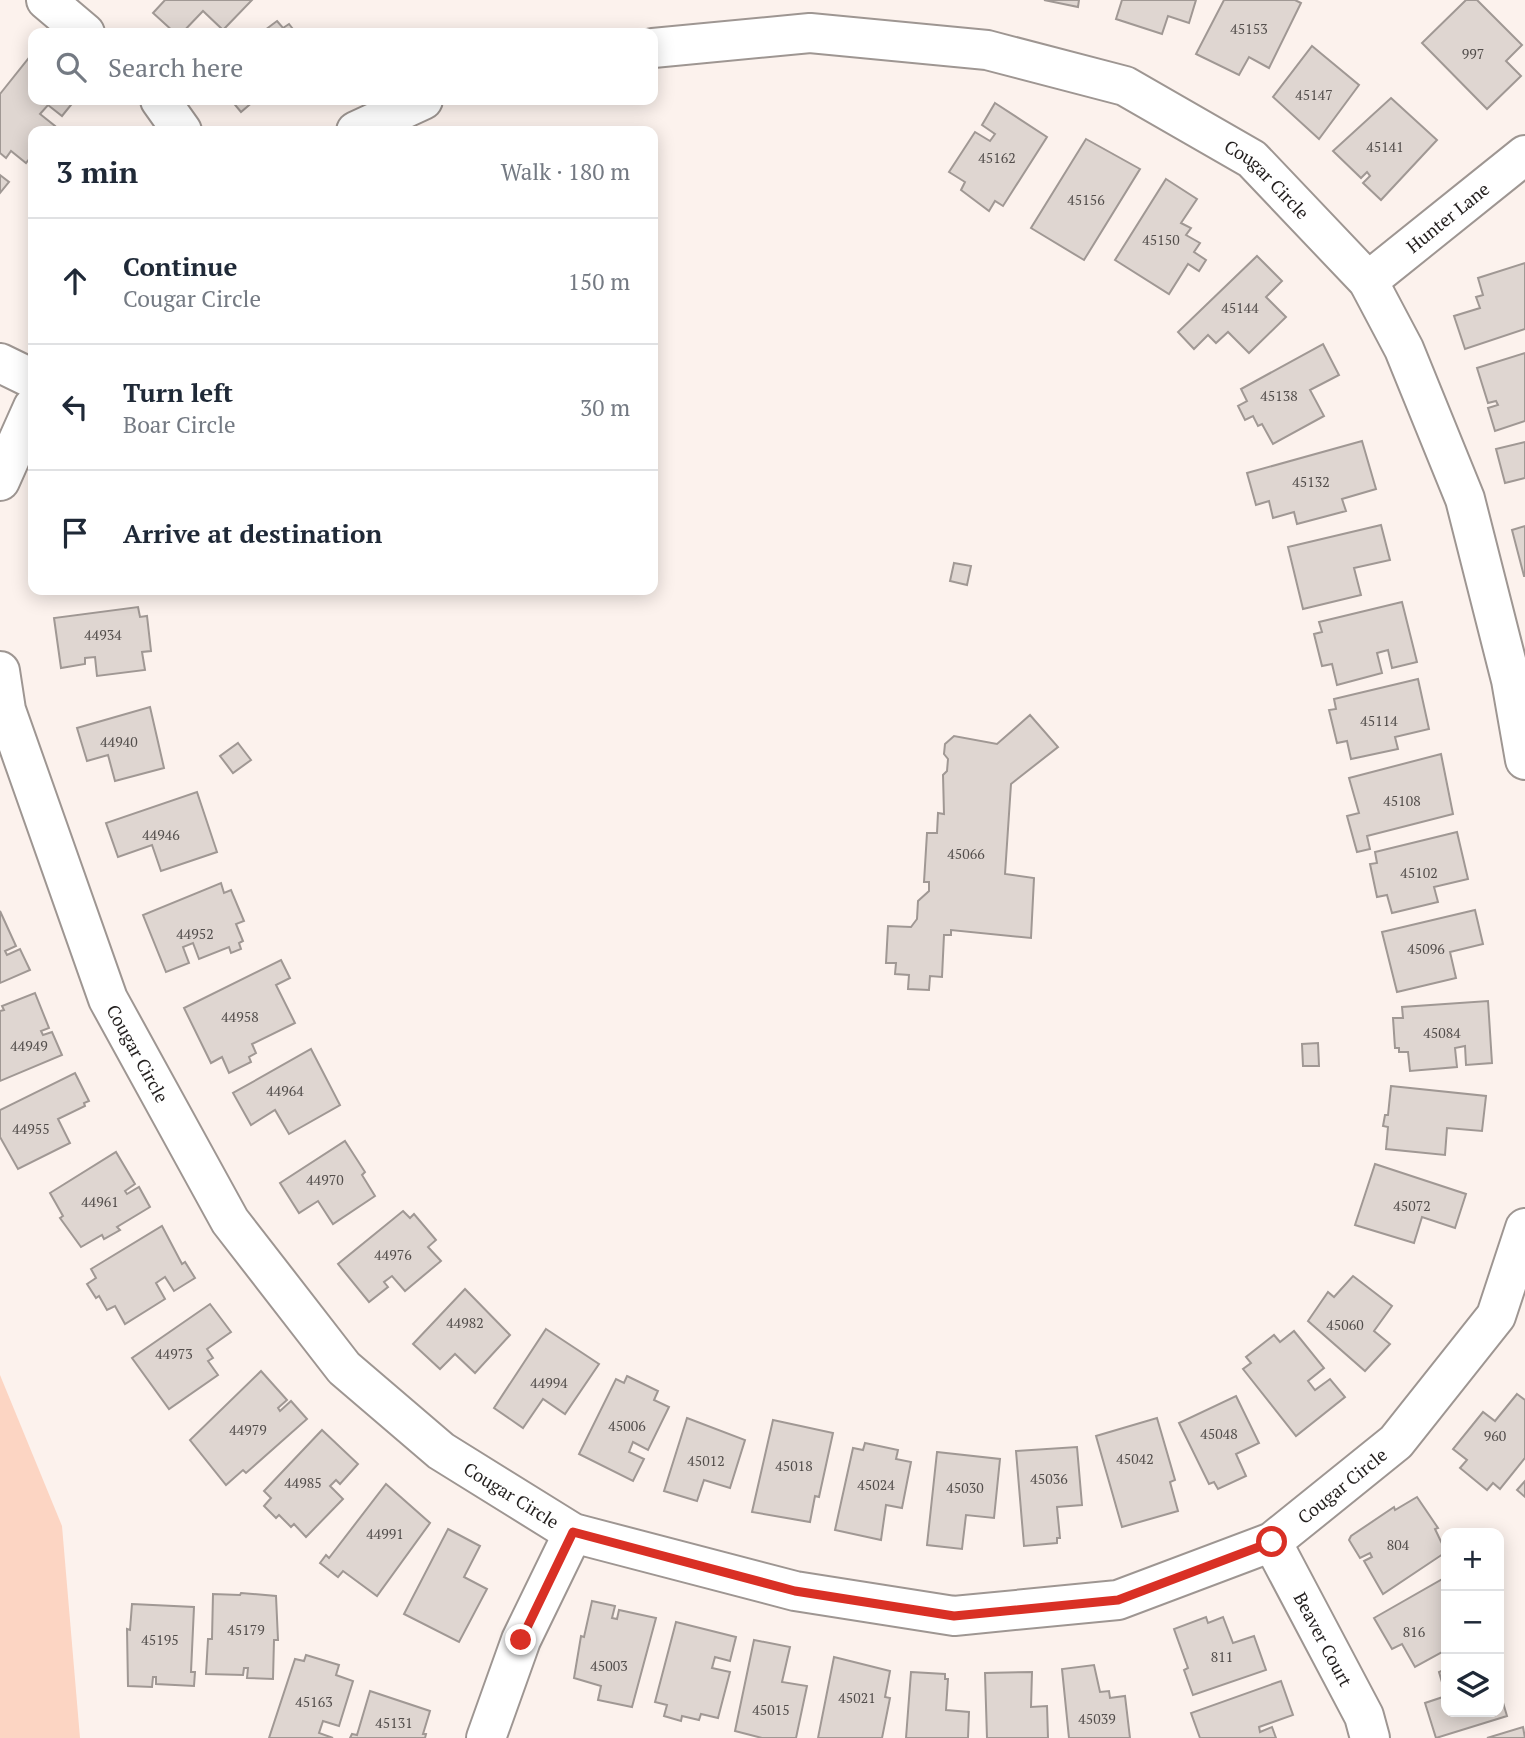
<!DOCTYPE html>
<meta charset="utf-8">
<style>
:root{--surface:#fff;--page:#f2f2f3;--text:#1f2937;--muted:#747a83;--line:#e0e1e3}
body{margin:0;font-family:"PT Serif",serif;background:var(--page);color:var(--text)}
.controls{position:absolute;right:21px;bottom:21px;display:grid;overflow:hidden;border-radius:14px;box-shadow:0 4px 18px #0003}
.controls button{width:63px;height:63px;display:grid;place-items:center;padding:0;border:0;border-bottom:2px solid var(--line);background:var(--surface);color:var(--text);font:35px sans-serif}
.stop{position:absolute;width:21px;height:21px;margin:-16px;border:5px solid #d93025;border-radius:50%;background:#fff}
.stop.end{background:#d93025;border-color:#fff;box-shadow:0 2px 7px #0008}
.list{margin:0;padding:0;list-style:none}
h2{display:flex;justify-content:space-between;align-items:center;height:91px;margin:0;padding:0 28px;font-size:30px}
h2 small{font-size:23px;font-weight:400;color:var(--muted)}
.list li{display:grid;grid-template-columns:46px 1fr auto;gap:21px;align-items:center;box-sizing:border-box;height:126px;padding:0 28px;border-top:2px solid var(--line)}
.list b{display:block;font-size:26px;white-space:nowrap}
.list p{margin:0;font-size:23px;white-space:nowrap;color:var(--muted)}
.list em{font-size:23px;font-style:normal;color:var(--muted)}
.icon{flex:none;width:38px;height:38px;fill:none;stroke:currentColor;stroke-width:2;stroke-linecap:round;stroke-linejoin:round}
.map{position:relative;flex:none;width:1525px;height:1738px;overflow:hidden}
.search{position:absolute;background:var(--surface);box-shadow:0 4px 18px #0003;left:28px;top:28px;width:630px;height:77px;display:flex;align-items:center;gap:18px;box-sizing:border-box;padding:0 24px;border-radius:14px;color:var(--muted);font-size:26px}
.panel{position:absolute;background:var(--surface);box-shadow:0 4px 18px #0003;left:28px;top:126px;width:630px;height:469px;border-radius:14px}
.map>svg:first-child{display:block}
</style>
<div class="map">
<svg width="1525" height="1738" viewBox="0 0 1525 1738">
<rect width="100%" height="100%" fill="#fcf2ed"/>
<path fill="#fcd5c3" d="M0,1375l62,151 18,212h-80z"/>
<g fill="#dfd6d1" stroke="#a09894" stroke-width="2">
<path d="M165,0h87l-29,30 -20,-19 -21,22h-7l-22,-20z"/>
<path d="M1044,0h35l-1,7z"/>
<path d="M1122,0h74l-7,23 -21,-7 -6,18 -46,-15z"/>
<path d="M1224,0h71l6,3 -32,65 -20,-11 -10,18 -43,-21z"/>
<path d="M1466,0h11l45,45 -16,16 15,15 -34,33 -65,-66z"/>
<path d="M277,21l6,7 6,-4 7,9h-35z"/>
<path d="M1312,46l47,39 -40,54 -46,-42z"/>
<path d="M28,59l5,4v37h42l-13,16 -14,-11 -8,9 15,12 -4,5h-18v23l-7,9 -15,-12 -5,7 -6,-5v-59z"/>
<path d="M1391,98l46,42 -56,60 -18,-17 7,-7 -3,-4 -6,6 -28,-27z"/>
<path d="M231,100h24l-14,12z"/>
<path d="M995,103l52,34 -44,69 -8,-5 -6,10 -28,-21 4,-8 -16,-10 26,-40 15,9 5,-7 -13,-9z"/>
<path d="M1086,139l54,30 -56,91 -53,-32z"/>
<path d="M0,175l9,7 -9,11z"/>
<path d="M1166,179l31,20 -16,24 10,5 -5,7 14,8 -6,9 12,8 -7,11 -11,-7 -19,30 -54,-34z"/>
<path d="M1257,256l25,25 -16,16 20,20 -37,36 -21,-21 -12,11 -8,-8 -14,14 -16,-17z"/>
<path d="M1525,263v66l-60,20 -11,-33 26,-8 -4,-11 7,-2 -5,-17z"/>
<path d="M1323,344l16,31 -29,15 14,26 -51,28 -11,-20 -4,2 -5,-10 -8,4 -7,-14 9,-5 -6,-12z"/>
<path d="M1525,353v68l-30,10 -7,-23 10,-3 -2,-4 -8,2 -11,-35z"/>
<path d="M1362,441l14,48 -34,10 4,12 -49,13 -3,-12 -21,6 -4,-17 -13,4 -9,-32z"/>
<path d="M1525,442v36l-20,5 -9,-34z"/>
<path d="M1381,525l9,35 -36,8 7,27 -58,14 -15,-62z"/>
<path d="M1525,526v50h-1l-12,-46z"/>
<path d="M954,563l17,3 -4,19 -17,-4z"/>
<path d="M1402,602l15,60 -25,6 -4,-18 -11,3 5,20 -45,12 -5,-21 -10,2 -8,-32 8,-2 -3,-10z"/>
<path d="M138,607l2,10 7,-1 4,35 -9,1 3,18 -48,6 -2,-19 -10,1v6l-24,4 -7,-50z"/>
<path d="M1418,679l11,50 -34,8 3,12 -47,10 -4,-18 -10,2 -8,-33 7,-1 -2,-10z"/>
<path d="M150,707l14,61 -49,13 -7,-26 -21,6 -10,-33z"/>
<path d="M1030,715l28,32 -47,37 -6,90 29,4 -3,60 -80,-8v5h-7l-2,42 -12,-1 -1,14 -21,-1 1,-14 -14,-1 1,-11h-10l2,-37 23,1 6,-8 1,-18 11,-10v-9h-5l3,-49h10l1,-20 6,1 -1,-39 4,-4 1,-12 -4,-5 1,-10 9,-8 43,8z"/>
<path d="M238,743l13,17 -18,13 -13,-17z"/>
<path d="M1441,754l12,60 -86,22 3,13 -13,3 -10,-36 12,-3 -10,-35z"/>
<path d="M197,792l20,60 -56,19 -9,-26 -34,12 -12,-34z"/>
<path d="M1457,832l11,47 -34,8 4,15 -46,11 -5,-18 -10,2 -7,-33 7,-1 -2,-11z"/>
<path d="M221,883l3,10 7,-3 13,31 -8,3 7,17 -4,2 2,6 -10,4 -2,-6 -30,12 -6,-16 -10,4 6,16 -23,9 -23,-57z"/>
<path d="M1475,910l8,34 -33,8 6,26 -59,14 -15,-60z"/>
<path d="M0,911l16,35 -11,5 2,4 13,-6 10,21 -30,13z"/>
<path d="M281,960l9,18 -14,7 19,38 -43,21 4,9 -7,4 2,5 -22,11 -7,-16 -11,6 -27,-55z"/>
<path d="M35,993l14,35 -8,3 2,4 9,-3 10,23 -62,26v-70l4,-1 -2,-4z"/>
<path d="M1488,1001l4,62 -26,2 -1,-19 -10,2 2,19 -47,4 -2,-19h-9v-4h-4l-2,-30h10l-1,-11z"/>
<path d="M1318,1043l1,23h-16l-1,-22z"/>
<path d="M311,1049l29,56 -51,29 -14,-24 -24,15 -18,-32z"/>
<path d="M75,1073l14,28 -5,2 1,3 -27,13 12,24 -52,26 -18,-32v-27z"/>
<path d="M1391,1086l95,10 -4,35 -35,-3 -2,27 -59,-6 2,-22 -5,-1 2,-11h3z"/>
<path d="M345,1141l20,31 -3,3 13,21 -42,28 -15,-23 -19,12 -19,-30z"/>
<path d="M116,1152l19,32 -10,7 2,3 12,-7 11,20 -33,20 3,3 -16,9 -2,-4 -21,12 -21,-29 3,-2 -13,-23z"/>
<path d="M1375,1164l91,30 -11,34 -33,-11 -8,26 -59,-18z"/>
<path d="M403,1211l7,7 4,-4 22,26 -8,7 13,14 -36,30 -13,-15 -8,6 4,5 -19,15 -31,-38z"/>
<path d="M162,1226l20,38 3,-2 10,16 -21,13 -9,-14 -9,6 9,16 -40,25 -10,-18 -8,4 -8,-14 -3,2 -9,-14 9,-6 -5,-9z"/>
<path d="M1353,1276l39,30 -18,25 16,13 -25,27 -57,-50 20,-29 6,5z"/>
<path d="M465,1289l45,46 -35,38 -20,-19 -15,15 -27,-25z"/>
<path d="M210,1304l21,28 -24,17 6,9 -5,3 10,14 -49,34 -37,-51z"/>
<path d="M546,1329l53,35 -34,50 -22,-15 -20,29 -29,-20z"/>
<path d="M1294,1331l30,37 -16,13 7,9 15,-11 15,18 -49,39 -53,-67 8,-6 -5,-6 28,-22 6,7z"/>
<path d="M261,1371l26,29 -9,8 2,3 11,-10 16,18 -61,54 -3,-3 -17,15 -36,-45z"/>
<path d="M627,1376l31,15 -4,9 15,7 -21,43 -15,-8 -4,10 15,7 -11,22 -54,-27 37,-75 8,4z"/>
<path d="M1517,1394l8,6v58l-25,31 -7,-6 -6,7 -27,-22 7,-8 -14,-11 30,-37 12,9z"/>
<path d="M1236,1396l23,47 -23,11 10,22 -28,13 -4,-7 -5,2 -30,-61z"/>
<path d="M687,1418l58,22 -15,48 -26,-8 -7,21 -33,-10z"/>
<path d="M1157,1418l18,62 -5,2 8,29 -56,16 -26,-91z"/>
<path d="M773,1420l60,13 -14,64 -4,-1 -5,26 -58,-10z"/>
<path d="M322,1430l36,34 -18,20 -4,-4 -6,6 13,13 -37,38 -12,-13 -3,3 -12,-12 -3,3 -12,-12 7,-8 -7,-7z"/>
<path d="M865,1443l33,7 -2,9 15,3 -9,46 -16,-3 -5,35 -46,-10 18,-82 10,2z"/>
<path d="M1077,1447l5,58 -25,2 3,31h-3v5l-33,3 -8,-95z"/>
<path d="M937,1452l63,7 -6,59 -28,-3 -4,34 -35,-4z"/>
<path d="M1525,1481v16l-8,-7z"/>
<path d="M386,1484l44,39 -53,73 -34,-25 -5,6 -18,-14 6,-8 3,3z"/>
<path d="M1417,1497l21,31 -3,1 11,23 -63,42 -19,-33 8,-4 -2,-4 -10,5 -11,-18 2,-4 43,-29 1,3z"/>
<path d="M448,1529l32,17 -16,31 23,12 -28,53 -55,-28z"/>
<path d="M1446,1577v73l-31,17 -13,-23 -10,5 -18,-31z"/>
<path d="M241,1593l35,3 2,44h-4l-1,39 -26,-1 1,-10h-4l-1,7 -37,-1 2,-35h4l1,-45 27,1z"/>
<path d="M592,1601l23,5 -3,12 5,1 2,-9 37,8 -24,89 -34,-7 3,-14 -27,-8 7,-42 3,1z"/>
<path d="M132,1604l62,3 -3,65h4l-1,14 -38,-2v-7h-3l-1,10 -24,-1 -1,-57 3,1z"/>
<path d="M1206,1617l2,6 15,-6 10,26 21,-7 12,34 -73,25 -9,-25 4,-2 -14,-39z"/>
<path d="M676,1622l60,15 -6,24 -15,-4 -3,11 18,4 -12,46 -17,-4 -2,6 -17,-4 -1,5 -17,-5 3,-11 -12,-3z"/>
<path d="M754,1640l36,7 -8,35 25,4 -11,52h-34l-27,-7z"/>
<path d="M306,1655l33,10 -3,10 17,6 -14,45 -16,-5 -4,12 14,5h-64l26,-79 9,2z"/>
<path d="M834,1657l56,14 -5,26 5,1 -8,40h-64z"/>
<path d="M1094,1665l6,27 9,-1 1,7 15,-2 5,42h-61l-7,-69z"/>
<path d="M1446,1669v27l-7,-24z"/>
<path d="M911,1672l34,2v5h3l-2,31 23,2 -1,26h-62z"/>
<path d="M1032,1672l-1,35 16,-1 1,32h-61l-2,-65z"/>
<path d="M1281,1681l12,34 -34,12 1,5 12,-5 4,11h-76l-9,-25z"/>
<path d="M1499,1689l8,27 -71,22 -11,-35 21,-7v16h53z"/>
<path d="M370,1691l60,20 -7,23h3l-1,4h-75l2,-4 5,1z"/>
<path d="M1523,1727l2,11h-38z"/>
</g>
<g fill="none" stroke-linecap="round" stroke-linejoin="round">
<g stroke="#9e9692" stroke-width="42">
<g id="minor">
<path d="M46,0l39,33"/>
<path id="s1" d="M653,48l157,-15 177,17 138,36 127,73 116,122 36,68 61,150 46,181 14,80"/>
<path d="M160,100l22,31"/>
<path d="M356,131l67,-31"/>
<path id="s2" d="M1368,281l157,-126"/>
<path d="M0,363l33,16"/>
<path d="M0,481l33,-74"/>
<path id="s3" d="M0,671l6,39 102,289 122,222 114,147 97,83 132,82 222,58 159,25 164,-16 154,-58 124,-100 100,-126 29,-88"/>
<path id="s4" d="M1272,1542l92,174 6,22"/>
<path d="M486,1738l35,-98 52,-107"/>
</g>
</g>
<use href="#minor" stroke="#fff" stroke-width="38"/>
</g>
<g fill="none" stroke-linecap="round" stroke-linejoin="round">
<path stroke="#d93025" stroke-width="9" d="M521,1640l52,-108 222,59 159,25 164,-16 154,-58"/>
</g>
<g text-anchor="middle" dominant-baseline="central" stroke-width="5" stroke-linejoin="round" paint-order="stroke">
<g font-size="14" fill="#524d4b">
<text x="1249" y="28">45153</text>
<text x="1473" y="53">997</text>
<text x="1314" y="94">45147</text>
<text x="1385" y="146">45141</text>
<text x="997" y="157">45162</text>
<text x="1086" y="199">45156</text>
<text x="1161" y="239">45150</text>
<text x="1240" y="307">45144</text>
<text x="1279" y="395">45138</text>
<text x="1311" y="481">45132</text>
<text x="103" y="634">44934</text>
<text x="1379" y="720">45114</text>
<text x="119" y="741">44940</text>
<text x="1402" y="800">45108</text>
<text x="161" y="834">44946</text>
<text x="966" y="853">45066</text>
<text x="1419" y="872">45102</text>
<text x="195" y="933">44952</text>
<text x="1426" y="948">45096</text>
<text x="240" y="1016">44958</text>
<text x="1442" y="1032">45084</text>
<text x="29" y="1045">44949</text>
<text x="285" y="1090">44964</text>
<text x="31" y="1128">44955</text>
<text x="325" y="1179">44970</text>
<text x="100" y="1201">44961</text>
<text x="1412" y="1205">45072</text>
<text x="393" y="1254">44976</text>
<text x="465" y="1322">44982</text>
<text x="1345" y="1324">45060</text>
<text x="174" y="1353">44973</text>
<text x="549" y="1382">44994</text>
<text x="627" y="1425">45006</text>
<text x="248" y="1429">44979</text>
<text x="1219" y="1433">45048</text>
<text x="1495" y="1435">960</text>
<text x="1135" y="1458">45042</text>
<text x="706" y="1460">45012</text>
<text x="794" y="1465">45018</text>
<text x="1049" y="1478">45036</text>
<text x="303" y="1482">44985</text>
<text x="876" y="1484">45024</text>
<text x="965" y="1487">45030</text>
<text x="385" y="1533">44991</text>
<text x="1398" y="1544">804</text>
<text x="246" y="1629">45179</text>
<text x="1414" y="1631">816</text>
<text x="160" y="1639">45195</text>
<text x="1222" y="1656">811</text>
<text x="609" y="1665">45003</text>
<text x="857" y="1697">45021</text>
<text x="314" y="1701">45163</text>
<text x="771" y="1709">45015</text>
<text x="1097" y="1718">45039</text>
<text x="394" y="1722">45131</text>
</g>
<g font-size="18" fill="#231f1e" stroke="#fff">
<text stroke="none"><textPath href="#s1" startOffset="649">Cougar Circle</textPath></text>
<text stroke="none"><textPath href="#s2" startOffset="102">Hunter Lane</textPath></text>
<text stroke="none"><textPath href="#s3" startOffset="408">Cougar Circle</textPath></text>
<text stroke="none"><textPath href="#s3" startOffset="1878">Cougar Circle</textPath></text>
<text stroke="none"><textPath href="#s3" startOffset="996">Cougar Circle</textPath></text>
<text stroke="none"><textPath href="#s4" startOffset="110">Beaver Court</textPath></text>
</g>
</g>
</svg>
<div class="controls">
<button>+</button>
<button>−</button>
<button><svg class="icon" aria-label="layers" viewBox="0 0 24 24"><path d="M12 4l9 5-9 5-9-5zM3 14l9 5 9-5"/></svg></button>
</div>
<div class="stop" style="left:1272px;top:1542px"></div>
<div class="stop end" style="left:521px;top:1640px"></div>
<div class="search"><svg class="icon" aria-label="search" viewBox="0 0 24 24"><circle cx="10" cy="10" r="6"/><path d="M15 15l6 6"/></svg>Search here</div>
<section class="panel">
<h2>3 min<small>Walk · 180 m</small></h2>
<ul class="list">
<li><svg class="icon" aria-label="ahead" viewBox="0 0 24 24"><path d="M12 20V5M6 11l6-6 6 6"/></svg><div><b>Continue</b><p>Cougar Circle</p></div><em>150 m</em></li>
<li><svg class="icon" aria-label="left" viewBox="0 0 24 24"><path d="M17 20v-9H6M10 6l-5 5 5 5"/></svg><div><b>Turn left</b><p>Boar Circle</p></div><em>30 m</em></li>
<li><svg class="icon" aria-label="arrive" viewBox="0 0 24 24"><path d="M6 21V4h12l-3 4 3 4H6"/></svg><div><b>Arrive at destination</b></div></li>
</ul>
</section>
</div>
